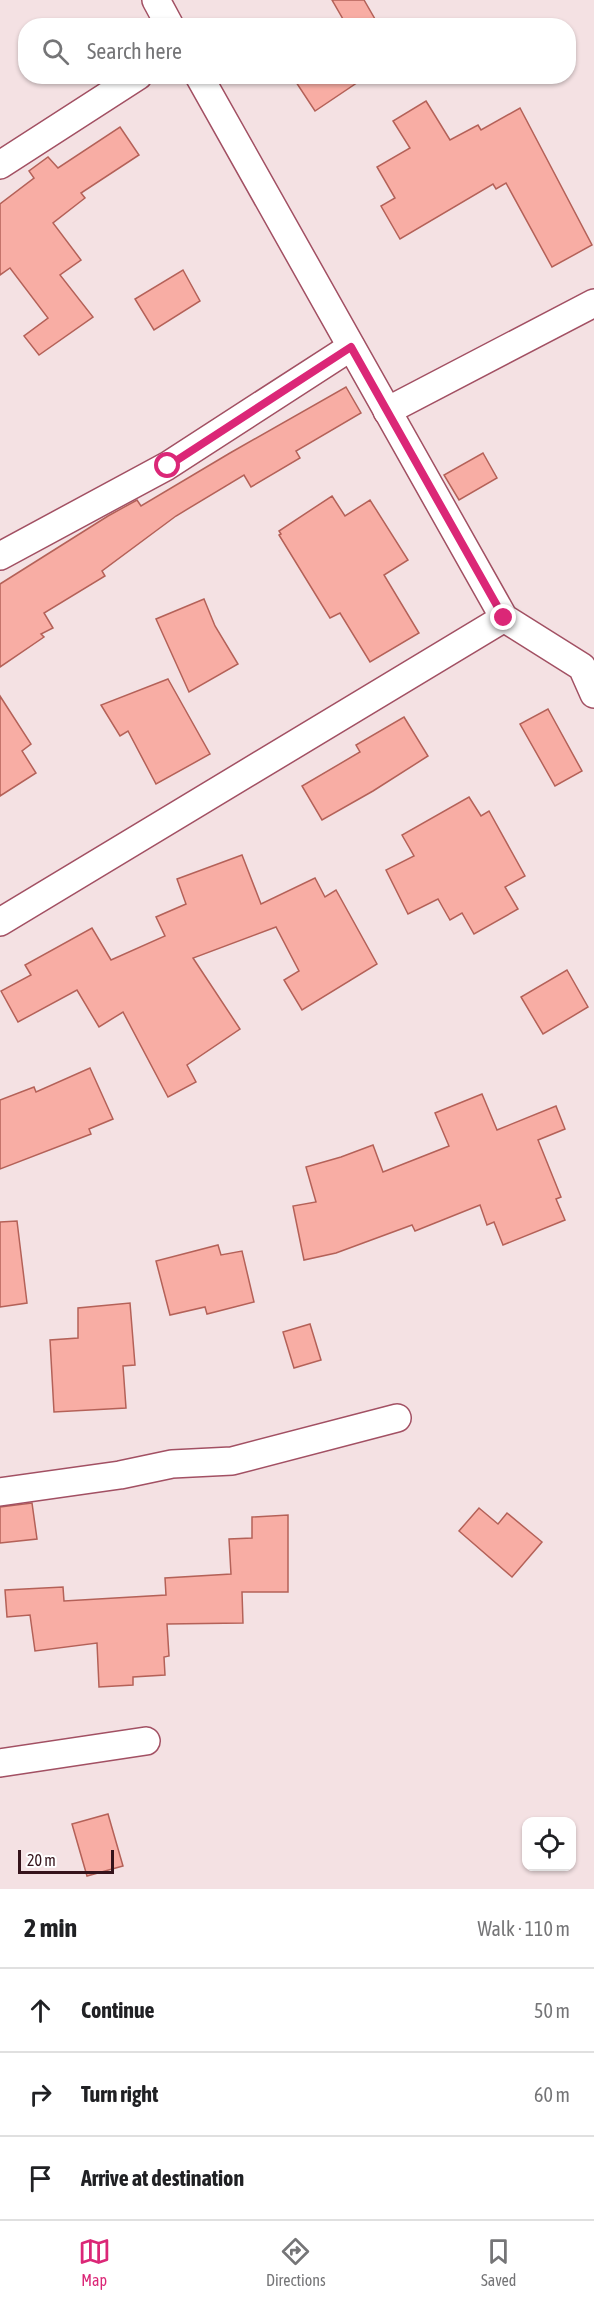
<!DOCTYPE html>
<meta charset="utf-8">
<style>
:root{--surface:#fff;--page:#f6f6f6;--text:#202124;--muted:#757577;--line:#e0e0e0;--accent:#db2777}
body{margin:0;font-family:"Asap Condensed",sans-serif;background:var(--page);color:var(--text)}
.controls{position:absolute;right:18px;bottom:18px;display:grid;overflow:hidden;border-radius:12px;box-shadow:0 2px 4px #0004}
.controls button{width:54px;height:54px;display:grid;place-items:center;padding:0;border:0;border-bottom:2px solid var(--line);background:var(--surface);color:var(--text);font:30px sans-serif}
.scale{position:absolute;left:18px;bottom:15px;width:96px;box-sizing:border-box;padding-left:6px;border:3px solid #35131b;border-top:0;font-size:16px;line-height:21px;white-space:nowrap;color:#35131b;-webkit-text-stroke:4px #fff;paint-order:stroke}
.stop{position:absolute;width:18px;height:18px;margin:-14px;border:4px solid #db2777;border-radius:50%;background:#fff}
.stop.end{background:#db2777;border-color:#fff;box-shadow:0 2px 6px #0008}
.list{margin:0;padding:0;list-style:none}
h2{display:flex;justify-content:space-between;align-items:center;height:78px;margin:0;padding:0 24px;font-size:26px}
h2 small{font-size:20px;font-weight:400;color:var(--muted)}
.list li{display:grid;grid-template-columns:39px 1fr auto;gap:18px;align-items:center;box-sizing:border-box;height:84px;padding:0 24px;border-top:2px solid var(--line)}
.list b{display:block;font-size:22px;white-space:nowrap}
.list em{font-size:20px;font-style:normal;color:var(--muted)}
.icon{flex:none;width:33px;height:33px;fill:none;stroke:currentColor;stroke-width:2;stroke-linecap:round;stroke-linejoin:round}
.map{position:relative;flex:none;width:594px;height:1889px;overflow:hidden}
.search{position:absolute;background:var(--surface);box-shadow:0 2px 4px #0004;left:18px;right:18px;top:18px;height:66px;display:flex;align-items:center;gap:15px;box-sizing:border-box;padding:0 21px;border-radius:24px;color:var(--muted);font-size:22px}
.sheet{height:330px;background:var(--surface)}
nav{display:flex;justify-content:space-around;align-items:center;box-sizing:border-box;height:84px;border-top:2px solid var(--line);background:var(--surface);font-size:16px;color:var(--muted)}
nav a{display:grid;justify-items:center;gap:3px}
nav .on{color:var(--accent)}
.map>svg:first-child{display:block}
</style>
<div class="map">
<svg width="594" height="1889" viewBox="0 0 594 1889">
<rect width="100%" height="100%" fill="#f4e1e3"/>
<g fill="#f8ada4" stroke="#b46158" stroke-width="1.5">
<path d="M332,0h32l15,26h-32z"/>
<path d="M292,76h75l-52,35z"/>
<path d="M426,101l24,39 28,-15 3,5 39,-22 72,137 -40,22 -46,-84 -10,6 -3,-5 -93,55 -19,-33 14,-8 -18,-31 33,-19 -17,-27z"/>
<path d="M120,127l19,28 -58,38 4,5 -32,25 28,37 -21,15 33,42 -54,38 -15,-19 24,-18 -38,-50 -10,7v-71l34,-26 -5,-7 19,-14 10,11z"/>
<path d="M183,270l17,31 -46,29 -19,-31z"/>
<path d="M346,387l15,26 -65,38 4,7 -49,29 -7,-12 -68,41 -74,55 3,5 -61,37 9,15 -12,6 3,3 -44,30v-83l108,-68 29,-16 4,6 89,-53z"/>
<path d="M483,453l14,25 -38,22 -15,-25z"/>
<path d="M332,496l13,20 25,-16 38,60 -24,15 35,58 -49,29 -30,-49 -10,5 -51,-83 2,-1 -2,-3z"/>
<path d="M204,599l11,27 23,38 -49,28 -33,-73z"/>
<path d="M168,679l42,75 -54,30 -28,-53 -8,5 -19,-31z"/>
<path d="M0,696l31,48 -9,7 14,22 -36,23z"/>
<path d="M548,709l34,62 -27,15 -35,-62z"/>
<path d="M404,717l24,39 -55,35 -51,29 -20,-34 58,-34 -4,-7z"/>
<path d="M469,797l12,19 8,-5 36,65 -20,11 13,22 -44,25 -12,-21 -12,7 -12,-21 -30,15 -22,-44 28,-14 -12,-21z"/>
<path d="M242,855l19,49 54,-26 10,19 11,-7 41,74 -75,46 -18,-30 15,-9 -23,-44 -83,31 47,71 -53,36 9,17 -28,15 -45,-85 -24,15 -22,-37 -59,32 -17,-31 30,-16 -6,-10 67,-37 19,32 54,-24 -9,-19 30,-13 -9,-25z"/>
<path d="M567,970l21,37 -45,27 -22,-37z"/>
<path d="M90,1068l23,51 -24,10 2,5 -91,35v-69l34,-13 2,5z"/>
<path d="M482,1094l15,36 59,-24 9,23 -27,11 23,57 -5,2 9,21 -62,25 -9,-23 -7,3 -7,-20 -65,26 -3,-6 -76,28 -32,7 -11,-54 23,-4 -10,-35 35,-10 32,-12 10,27 66,-26 -14,-33z"/>
<path d="M17,1221l10,82 -27,4v-85z"/>
<path d="M218,1245l3,10 21,-4 12,51 -47,12 -2,-7 -35,8 -14,-54z"/>
<path d="M130,1303l5,62 -12,1 3,42 -72,4 -4,-72 28,-2v-30z"/>
<path d="M310,1324l11,36 -27,8 -11,-36z"/>
<path d="M32,1503l5,36 -37,4v-36z"/>
<path d="M479,1508l19,16 9,-11 35,29 -30,35 -53,-46z"/>
<path d="M288,1515v77h-46l1,31 -76,1 2,32 -5,1 1,18 -32,2v8l-34,2 -2,-44 -62,8 -5,-36 -23,2 -2,-27 58,-3 1,14 102,-6 -1,-17 66,-4 -2,-35 23,-1v-21z"/>
<path d="M108,1814l15,52 -36,10 -15,-52z"/>
</g>
<g fill="none" stroke-linecap="round" stroke-linejoin="round">
<g stroke="#a25063" stroke-width="30">
<g id="minor">
<path d="M156,0l14,26"/>
<path d="M199,76l305,542 78,49 12,27"/>
<path d="M0,165l138,-89"/>
<path d="M387,411l207,-108"/>
<path d="M0,556l167,-90 184,-119"/>
<path d="M0,922l504,-304"/>
<path d="M0,1492l120,-17 52,-11 60,-3 165,-43"/>
<path d="M0,1763l146,-22"/>
</g>
</g>
<use href="#minor" stroke="#fff" stroke-width="27"/>
</g>
<g fill="none" stroke-linecap="round" stroke-linejoin="round">
<path stroke="#db2777" stroke-width="8" d="M168,466l183,-119 153,271"/>
</g>
</svg>
<div class="controls">
<button><svg class="icon" aria-label="locate" viewBox="0 0 24 24"><circle cx="12" cy="12" r="6"/><path d="M12 2v4M12 18v4M2 12h4M18 12h4"/></svg></button>
</div>
<div class="scale">20 m</div>
<div class="stop" style="left:168px;top:466px"></div>
<div class="stop end" style="left:504px;top:618px"></div>
<div class="search"><svg class="icon" aria-label="search" viewBox="0 0 24 24"><circle cx="10" cy="10" r="6"/><path d="M15 15l6 6"/></svg>Search here</div>
</div>
<section class="sheet">
<h2>2 min<small>Walk · 110 m</small></h2>
<ul class="list">
<li><svg class="icon" aria-label="ahead" viewBox="0 0 24 24"><path d="M12 20V5M6 11l6-6 6 6"/></svg><div><b>Continue</b></div><em>50 m</em></li>
<li><svg class="icon" aria-label="right" viewBox="0 0 24 24"><path d="M7 20v-9h11M14 6l5 5-5 5"/></svg><div><b>Turn right</b></div><em>60 m</em></li>
<li><svg class="icon" aria-label="arrive" viewBox="0 0 24 24"><path d="M6 21V4h12l-3 4 3 4H6"/></svg><div><b>Arrive at destination</b></div></li>
</ul>
</section>
<nav>
<a class="on"><svg class="icon" aria-label="map" viewBox="0 0 24 24"><path d="M3 6l6-2 6 2 6-2v14l-6 2-6-2-6 2zM9 4v14M15 6v14"/></svg>Map</a>
<a><svg class="icon" aria-label="directions" viewBox="0 0 24 24"><path d="M12 3l9 9-9 9-9-9zM9 14v-3h6M13 9l2 2-2 2"/></svg>Directions</a>
<a><svg class="icon" aria-label="saved" viewBox="0 0 24 24"><path d="M7 4h10v16l-5-4-5 4z"/></svg>Saved</a>
</nav>
